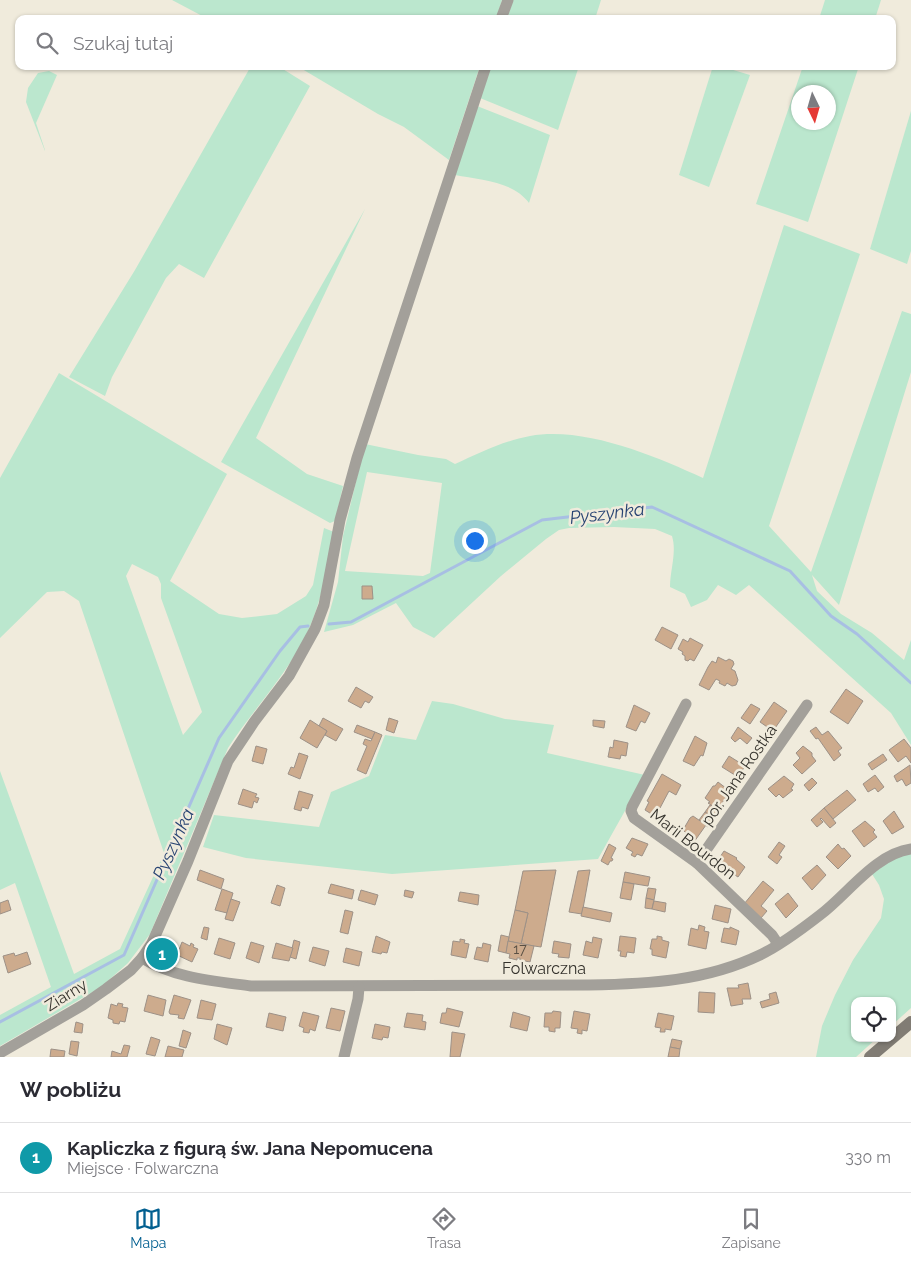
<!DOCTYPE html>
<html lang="pl">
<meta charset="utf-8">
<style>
:root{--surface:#fff;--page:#f2f2f3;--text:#2b2b33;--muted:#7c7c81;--line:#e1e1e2;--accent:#025f90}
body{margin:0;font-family:Raleway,sans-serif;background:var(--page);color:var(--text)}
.controls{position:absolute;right:15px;bottom:15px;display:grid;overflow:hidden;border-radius:10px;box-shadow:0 1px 4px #0004}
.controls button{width:45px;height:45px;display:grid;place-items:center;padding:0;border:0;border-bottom:1px solid var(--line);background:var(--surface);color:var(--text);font:25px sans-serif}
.compass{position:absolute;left:791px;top:85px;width:45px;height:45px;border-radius:50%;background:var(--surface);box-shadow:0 1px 4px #0004;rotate:175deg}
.you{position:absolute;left:474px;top:540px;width:18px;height:18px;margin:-12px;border:4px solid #fff;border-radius:50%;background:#1a73e8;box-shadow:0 0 0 8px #1a73e833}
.badge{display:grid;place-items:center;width:32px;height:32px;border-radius:50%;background:var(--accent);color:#fff;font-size:16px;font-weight:700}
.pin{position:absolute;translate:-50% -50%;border:2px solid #fff;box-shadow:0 1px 5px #0006}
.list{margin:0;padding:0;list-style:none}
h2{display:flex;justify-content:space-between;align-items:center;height:65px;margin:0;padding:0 20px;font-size:21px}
h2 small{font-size:16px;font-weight:400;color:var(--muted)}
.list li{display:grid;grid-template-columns:32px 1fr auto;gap:15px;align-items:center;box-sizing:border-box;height:70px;padding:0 20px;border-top:1px solid var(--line)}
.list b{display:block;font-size:19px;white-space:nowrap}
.list p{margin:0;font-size:16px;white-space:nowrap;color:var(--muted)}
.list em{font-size:16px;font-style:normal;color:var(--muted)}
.icon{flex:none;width:28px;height:28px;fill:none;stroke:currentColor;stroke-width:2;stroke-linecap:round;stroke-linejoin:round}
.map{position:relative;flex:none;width:911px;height:1057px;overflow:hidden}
.search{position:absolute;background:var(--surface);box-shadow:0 1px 4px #0004;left:15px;right:15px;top:15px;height:55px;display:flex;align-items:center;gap:12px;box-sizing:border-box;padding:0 18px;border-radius:10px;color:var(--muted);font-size:19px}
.sheet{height:135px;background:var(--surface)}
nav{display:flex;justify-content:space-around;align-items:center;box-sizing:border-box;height:70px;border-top:1px solid var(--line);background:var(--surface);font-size:14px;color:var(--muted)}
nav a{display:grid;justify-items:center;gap:2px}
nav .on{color:var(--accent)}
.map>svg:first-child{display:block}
</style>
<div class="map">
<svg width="911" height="1057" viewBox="0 0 911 1057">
<rect width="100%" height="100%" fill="#f0ebdc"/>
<g fill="#bbe7ce" fill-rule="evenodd">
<path d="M172,0h330l-6,19h-288z"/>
<path d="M513,0h88l-6,19h-88z"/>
<path d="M825,0h56l-6,19h-56z"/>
<path d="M251,66h27l32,20 -106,192 -25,-14 -13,14 -54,99 -7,19 -36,-19 66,-107z"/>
<path d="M297,66h183l-31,94 -45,-33 -26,-13z"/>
<path d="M491,66h88l-21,64 -78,-32z"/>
<path d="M713,66h7l30,9 -41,112 -30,-12z"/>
<path d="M803,66h56l-51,156 -52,-18zM798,92h30v30h-30z"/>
<path d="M49,71l8,4 -21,48 9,27v1l-19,-49 2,-14 10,-15z"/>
<path d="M477,106l73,29 -21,68c-16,-22 -49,-23 -74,-28z"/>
<path d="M911,111v140l-4,13 -37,-15z"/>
<path d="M365,209l-109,229 51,36 36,12 -8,35 -5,2 -109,-61z"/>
<path d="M784,225l76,29 -91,272 42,46 91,-261 9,3v58l-72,233 -27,-30 5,16 24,23 31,19 32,27 7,-20v105l-20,-32 -142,-128 -13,10 -18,-10 -11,15 -16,7 -6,-13 -15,-7c0,-17 7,-35 2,-51l-17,-7 -41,-2 -45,1 -10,2 -13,9 -45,37 -67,62 -21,-11 -17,-24 -43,22 -29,7 14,-50 5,-46 22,-92 53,11 28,4 9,5c24,-11 48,-23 75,-28 54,-10 125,20 173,42zM367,472l75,11 -12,90 -7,3 -78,-5z"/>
<path d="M59,373l168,101 -57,107 49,33 23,4 35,-4 29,-18 7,-11 11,-57 10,4c-7,39 -14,79 -33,113 -21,37 -50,68 -73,103l-78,186 -22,29 -27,24 -101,59v-31l51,-28 -36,-104 -15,7v-119l74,203 46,-25 44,-96 -85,-252 -15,-10 -17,1 -47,46v-160zM132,564l26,13 3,7v14l41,114 -19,23 -57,-159z"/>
<path d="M432,701l21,3 52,15 49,6 -7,28 98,22 -47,84 -206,15 -146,-16 -43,-11 11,-32 105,12 12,-35 38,-16 16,-41 31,5z"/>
<path d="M911,854v154l-19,17v-24h-37v37h22l-21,19h-40l6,-31 13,-31 18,-35 28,-42 3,-19 -5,-14 -7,-11 24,-17z"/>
</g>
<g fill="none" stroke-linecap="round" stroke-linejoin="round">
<g stroke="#a8bfe3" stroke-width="3">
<path d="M329,624l22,-2 191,-102 110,-13 138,64 41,45 26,18 54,49"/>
<path d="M0,1022l124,-67 95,-217 61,-87 20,-24 8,-1"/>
</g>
</g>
<g fill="#cdab8d" stroke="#9d9187">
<path d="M362,586h10l1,13h-11z"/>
<path d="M662,627l16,8 -7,14 -16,-9z"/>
<path d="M690,638l13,7 -9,16 -4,-2 -2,2 -3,-1v-4l-3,-2 1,-2 -5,-3 5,-10 5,3z"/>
<path d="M718,657l8,4 3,-2 4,2 1,3 -3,5 4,2 3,9 -2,5 -4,1 -5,-3 -2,3 -6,-3 1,-2 -4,-2 -7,11 -10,-5 9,-18 4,-6 4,2z"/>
<path d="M356,687l17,10 -4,6 -4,-2 -4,7 -13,-7z"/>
<path d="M846,689l17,12 -15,23 -18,-12z"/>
<path d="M774,702l13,9 -14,20 -13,-9z"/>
<path d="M751,704l9,5 -10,15 -9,-6z"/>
<path d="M634,705l16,8 -5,10 -4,-2 -5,10 -10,-4z"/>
<path d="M323,718l20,11 -7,12 -11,-6 2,-4 -8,-5z"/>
<path d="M389,718l9,3 -4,12 -8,-3z"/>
<path d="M310,720l17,11 -10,17 -17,-10z"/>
<path d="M593,720l12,1 -1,7 -11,-2z"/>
<path d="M357,725l18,7 -3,7 -18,-7z"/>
<path d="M738,727l14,11 -5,6 -7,-6 -5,4 -4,-4z"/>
<path d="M816,727l6,8 6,-4 14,17 -4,3 3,4 -7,6 -16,-23 -2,1 -6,-8z"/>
<path d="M375,732l7,3 -16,39 -9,-4 10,-24 -4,-2 2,-5 6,2z"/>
<path d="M695,736l12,7 -4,13 -2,-1 -7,11 -11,-5z"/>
<path d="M904,739l7,9v15l-5,-7 -8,6 -9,-12z"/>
<path d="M614,740l14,3 -2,13 -5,-1 -1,4 -12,-2 2,-10 3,1z"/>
<path d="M256,746l11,3 -4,15 -11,-3z"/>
<path d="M803,746l9,7v3l4,5 -14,13 -9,-9 7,-7 -4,-5z"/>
<path d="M299,753l9,3 -8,23 -12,-5 3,-7 3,1z"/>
<path d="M883,754l4,6 -15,10 -4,-6z"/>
<path d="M729,756l16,10 -7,11 -16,-10z"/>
<path d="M910,765l1,18 -5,3 -4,-7 -5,3 -3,-6z"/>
<path d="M662,774l19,11 -5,10 -7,-4 -9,17 -2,-1 -5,8 -8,-5 4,-8 -2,-1z"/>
<path d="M875,775l9,12 -6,5 -3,-4 -7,4 -5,-8z"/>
<path d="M784,776l10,8 -3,5 2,1 -10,8 -4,-4 -3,3 -8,-8z"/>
<path d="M812,778l5,5 -8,8 -5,-6z"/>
<path d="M718,782l13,10 -14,17 -9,-6 2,-1 -5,-4 8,-12h2z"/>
<path d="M243,789l14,5 -2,3 4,1 -2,5 -3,-2 -2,7 -14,-4z"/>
<path d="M847,790l9,10 -23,19 -9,-11z"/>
<path d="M299,791l14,4 -5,14 -6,-2 -1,4 -7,-2z"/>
<path d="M710,805l9,5 -5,8 -9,-6z"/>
<path d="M824,808l12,15 -6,5 -9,-10 -1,1 3,3 -6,5 -6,-7z"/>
<path d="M894,811l10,16 -12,7 -9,-13z"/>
<path d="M705,812l9,6 -6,9 -9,-7z"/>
<path d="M693,816l13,9 -12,17 -10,-7 2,-2 -3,-3 7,-12z"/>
<path d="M865,821l10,9 -2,2 4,5 -13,10 -12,-16z"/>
<path d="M632,838l16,6 -6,12 -5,-2 -2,3 -4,-2 2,-3 -7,-4z"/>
<path d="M779,842l6,4 -6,9 3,2 -5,7 -9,-7z"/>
<path d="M609,844l7,4 -5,10 2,1 -1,2h-2l-2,4 -7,-4z"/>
<path d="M838,844l4,5 2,-1 7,8 -13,13 -12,-12z"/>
<path d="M724,851l13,7 -1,1 9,8 -7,10 -22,-14z"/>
<path d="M817,865l9,10 -14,15 -10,-12z"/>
<path d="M200,870l24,9 -3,10 -24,-9z"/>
<path d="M556,870l-15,77 -20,-3 7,-31 -13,-3 8,-39z"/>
<path d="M590,870l-8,44 -13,-2 9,-41z"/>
<path d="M625,872l25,5 -2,9 -25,-4z"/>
<path d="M763,881l11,9 -13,16 6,5 -6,7 -17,-14z"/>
<path d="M623,882l11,2 -3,16 -11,-2z"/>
<path d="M331,884l23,6 -2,9 -24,-6z"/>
<path d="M277,885l8,3 -5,18 -9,-3z"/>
<path d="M648,888l8,1 -2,11 -8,-2z"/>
<path d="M222,889l11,4 -6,20 -12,-3z"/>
<path d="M361,890l17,5 -3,10 -17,-5z"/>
<path d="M405,890l9,2 -2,6 -8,-2z"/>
<path d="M460,892l19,3 -1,10 -20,-4z"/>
<path d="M788,893l10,13 -12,12 -11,-14z"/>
<path d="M646,898l8,2 -2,9 -7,-1z"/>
<path d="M231,899l9,3 -7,19 -8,-2z"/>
<path d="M8,900l3,10 -11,4v-11z"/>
<path d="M654,901l12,2 -1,9 -13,-3z"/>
<path d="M715,905l16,4 -3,14 -16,-4z"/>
<path d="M583,907l29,6 -2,9 -29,-6z"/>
<path d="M345,910l8,2 -5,22 -8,-2z"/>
<path d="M515,910l13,3 -7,31 -13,-3z"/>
<path d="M699,925l6,2 -1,4 5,1 -3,17 -18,-4 3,-17 7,2z"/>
<path d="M204,927l5,1 -2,12 -6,-2z"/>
<path d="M730,927l9,4 -3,14 -15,-3 3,-14 6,1z"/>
<path d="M501,935l8,2 -3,16 -8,-2z"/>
<path d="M376,936l14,6 -3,11 -5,-1 -1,2 -9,-2z"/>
<path d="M620,936l16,2 -2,15 -7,-1 -1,5 -6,-1 1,-5h-3z"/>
<path d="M657,936l5,1v3l7,2 -3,16 -14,-3v-6h-2l2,-10h5z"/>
<path d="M593,937l9,2 -4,19 -15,-3 3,-14 6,2z"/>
<path d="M219,938l16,5 -5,16 -16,-5z"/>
<path d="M460,939l5,1 -1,3 5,1 -3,14 -15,-3 2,-14 7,1z"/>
<path d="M294,940l6,2 -4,17 -6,-2z"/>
<path d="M508,941l26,5 -4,16 -10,-2v-2h-3v2l-8,-2 1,-4 -4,-1z"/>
<path d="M554,941l17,3 -2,14 -11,-1 1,-3 -7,-1z"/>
<path d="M182,942l8,4 1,-3 3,2 -1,2 5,2 -6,13 -15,-7z"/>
<path d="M251,942l13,4 -5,17 -13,-5z"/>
<path d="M276,943l17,5 -4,13 -17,-3z"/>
<path d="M483,943l8,2 -3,17 -14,-3 3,-12 5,1z"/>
<path d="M313,947l16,4 -4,15 -16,-5z"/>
<path d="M346,948l16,4 -3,14 -16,-4z"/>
<path d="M27,952l4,12 -23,9 -5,-17 11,-3 1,3z"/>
<path d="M748,983l3,16h-9l1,5 -12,2 -4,-18h12l-1,-3z"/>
<path d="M699,992l16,1 -1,20 -16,-1z"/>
<path d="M776,992l3,11 -17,5 -2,-6 10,-3 -1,-5z"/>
<path d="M148,995l18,5 -3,16 -19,-5z"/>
<path d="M174,995l17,5 -7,19 -6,-1 1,-3 -9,-1 -1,-2z"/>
<path d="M201,1000l15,4 -4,16 -15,-2z"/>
<path d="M118,1003l5,1 -1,3 6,1 -3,14 -5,-1 -1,3 -6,-1v-3l-5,-2 3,-14 6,2z"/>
<path d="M331,1008l14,3 -5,20 -14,-3z"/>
<path d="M447,1008l16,4 -4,15 -19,-4 2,-10h4z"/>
<path d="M553,1011l8,1 -1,16h-5v4l-6,-1v-4h-5l1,-14h7z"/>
<path d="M574,1011l16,3 -3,17 -5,-1v4l-5,-1 1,-4 -7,-1z"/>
<path d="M303,1012l16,4 -4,15 -5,-2 -1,4 -6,-1 1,-4 -5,-2z"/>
<path d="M513,1012l17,5 -3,14 -17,-4z"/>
<path d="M269,1013l17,4 -3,14 -17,-4z"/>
<path d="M407,1013l16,2 -1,6 4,1 -1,8 -21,-3z"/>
<path d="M658,1013l16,3 -3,14 -6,-1v3h-5l1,-4 -6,-1z"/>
<path d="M76,1022l7,2 -1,9 -8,-1z"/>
<path d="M217,1024l15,4 -5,17 -13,-6z"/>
<path d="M375,1024l15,3 -2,11 -5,-1 -1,3 -10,-2z"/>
<path d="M183,1030l8,3 -5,15 -7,-2z"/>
<path d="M452,1032l13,2 -5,23h-10z"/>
<path d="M151,1037l9,3 -5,16 -9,-2z"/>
<path d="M672,1039l10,2 -2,8 -10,-2z"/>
<path d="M71,1041l8,1 -2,14 -8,-2z"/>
<path d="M124,1045l6,1 -3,11h-16l1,-6 9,3z"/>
<path d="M168,1046l16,4 -2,7h-17z"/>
<path d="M670,1047l10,2 -1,8h-11z"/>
<path d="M51,1049l14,2 -1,6h-14z"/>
</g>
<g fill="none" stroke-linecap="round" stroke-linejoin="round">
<g stroke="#a3a09a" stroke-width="11">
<path d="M501,19l7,-19"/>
<path d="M686,704l-54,103 -1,4 3,7 63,45 75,72 6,9"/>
<path d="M697,863l110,-158"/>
<path d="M142,958c31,20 73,23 109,28l338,-1c59,-1 117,-4 171,-30 21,-10 42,-26 60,-40 28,-21 55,-61 91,-66"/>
<path d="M0,1053l83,-48 23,-16 25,-19 11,-12 10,-15 36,-82 40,-100 26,-39 35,-46 26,-47 9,-24 16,-85 17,-62 129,-392"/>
<path d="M344,1057l14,-58 1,-12"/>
</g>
<path stroke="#817c74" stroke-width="12" d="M870,1057l41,-35"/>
</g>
<g text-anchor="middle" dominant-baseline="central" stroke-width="5" stroke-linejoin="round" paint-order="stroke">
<g font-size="14" fill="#5a5044">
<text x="520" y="949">17</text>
</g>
<g font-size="16" fill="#34322c" stroke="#f0ebdc">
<text transform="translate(739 775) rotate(-55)">por. Jana Rostka</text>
<text transform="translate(693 844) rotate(38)">Marii Bourdon</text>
<text x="544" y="968">Folwarczna</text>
<text transform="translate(66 995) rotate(-32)">Ziarny</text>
</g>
<g font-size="18" font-style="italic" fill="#274372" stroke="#f0ebdc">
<text transform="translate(607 513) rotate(-7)">Pyszynka</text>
<text transform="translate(173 844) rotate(-66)">Pyszynka</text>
</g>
</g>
</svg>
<div class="controls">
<button><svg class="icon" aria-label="locate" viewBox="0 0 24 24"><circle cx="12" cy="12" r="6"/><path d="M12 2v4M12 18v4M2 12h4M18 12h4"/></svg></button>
</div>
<svg class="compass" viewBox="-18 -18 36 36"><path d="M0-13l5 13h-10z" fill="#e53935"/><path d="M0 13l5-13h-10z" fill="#7c7c81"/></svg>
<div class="you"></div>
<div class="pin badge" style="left:162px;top:954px;background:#0f9aa8">1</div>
<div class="search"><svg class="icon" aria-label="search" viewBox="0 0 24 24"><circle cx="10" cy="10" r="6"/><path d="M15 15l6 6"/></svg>Szukaj tutaj</div>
</div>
<section class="sheet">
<h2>W pobliżu<small></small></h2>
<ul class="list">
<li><span class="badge" style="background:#0f9aa8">1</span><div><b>Kapliczka z figurą św. Jana Nepomucena</b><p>Miejsce · Folwarczna</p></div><em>330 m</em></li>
</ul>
</section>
<nav>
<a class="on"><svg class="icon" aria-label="map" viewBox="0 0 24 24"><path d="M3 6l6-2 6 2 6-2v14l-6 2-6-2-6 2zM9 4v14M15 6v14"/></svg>Mapa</a>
<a><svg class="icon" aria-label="directions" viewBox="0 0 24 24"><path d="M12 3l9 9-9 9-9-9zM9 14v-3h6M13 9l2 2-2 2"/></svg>Trasa</a>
<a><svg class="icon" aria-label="saved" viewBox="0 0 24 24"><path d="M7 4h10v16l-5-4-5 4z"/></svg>Zapisane</a>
</nav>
